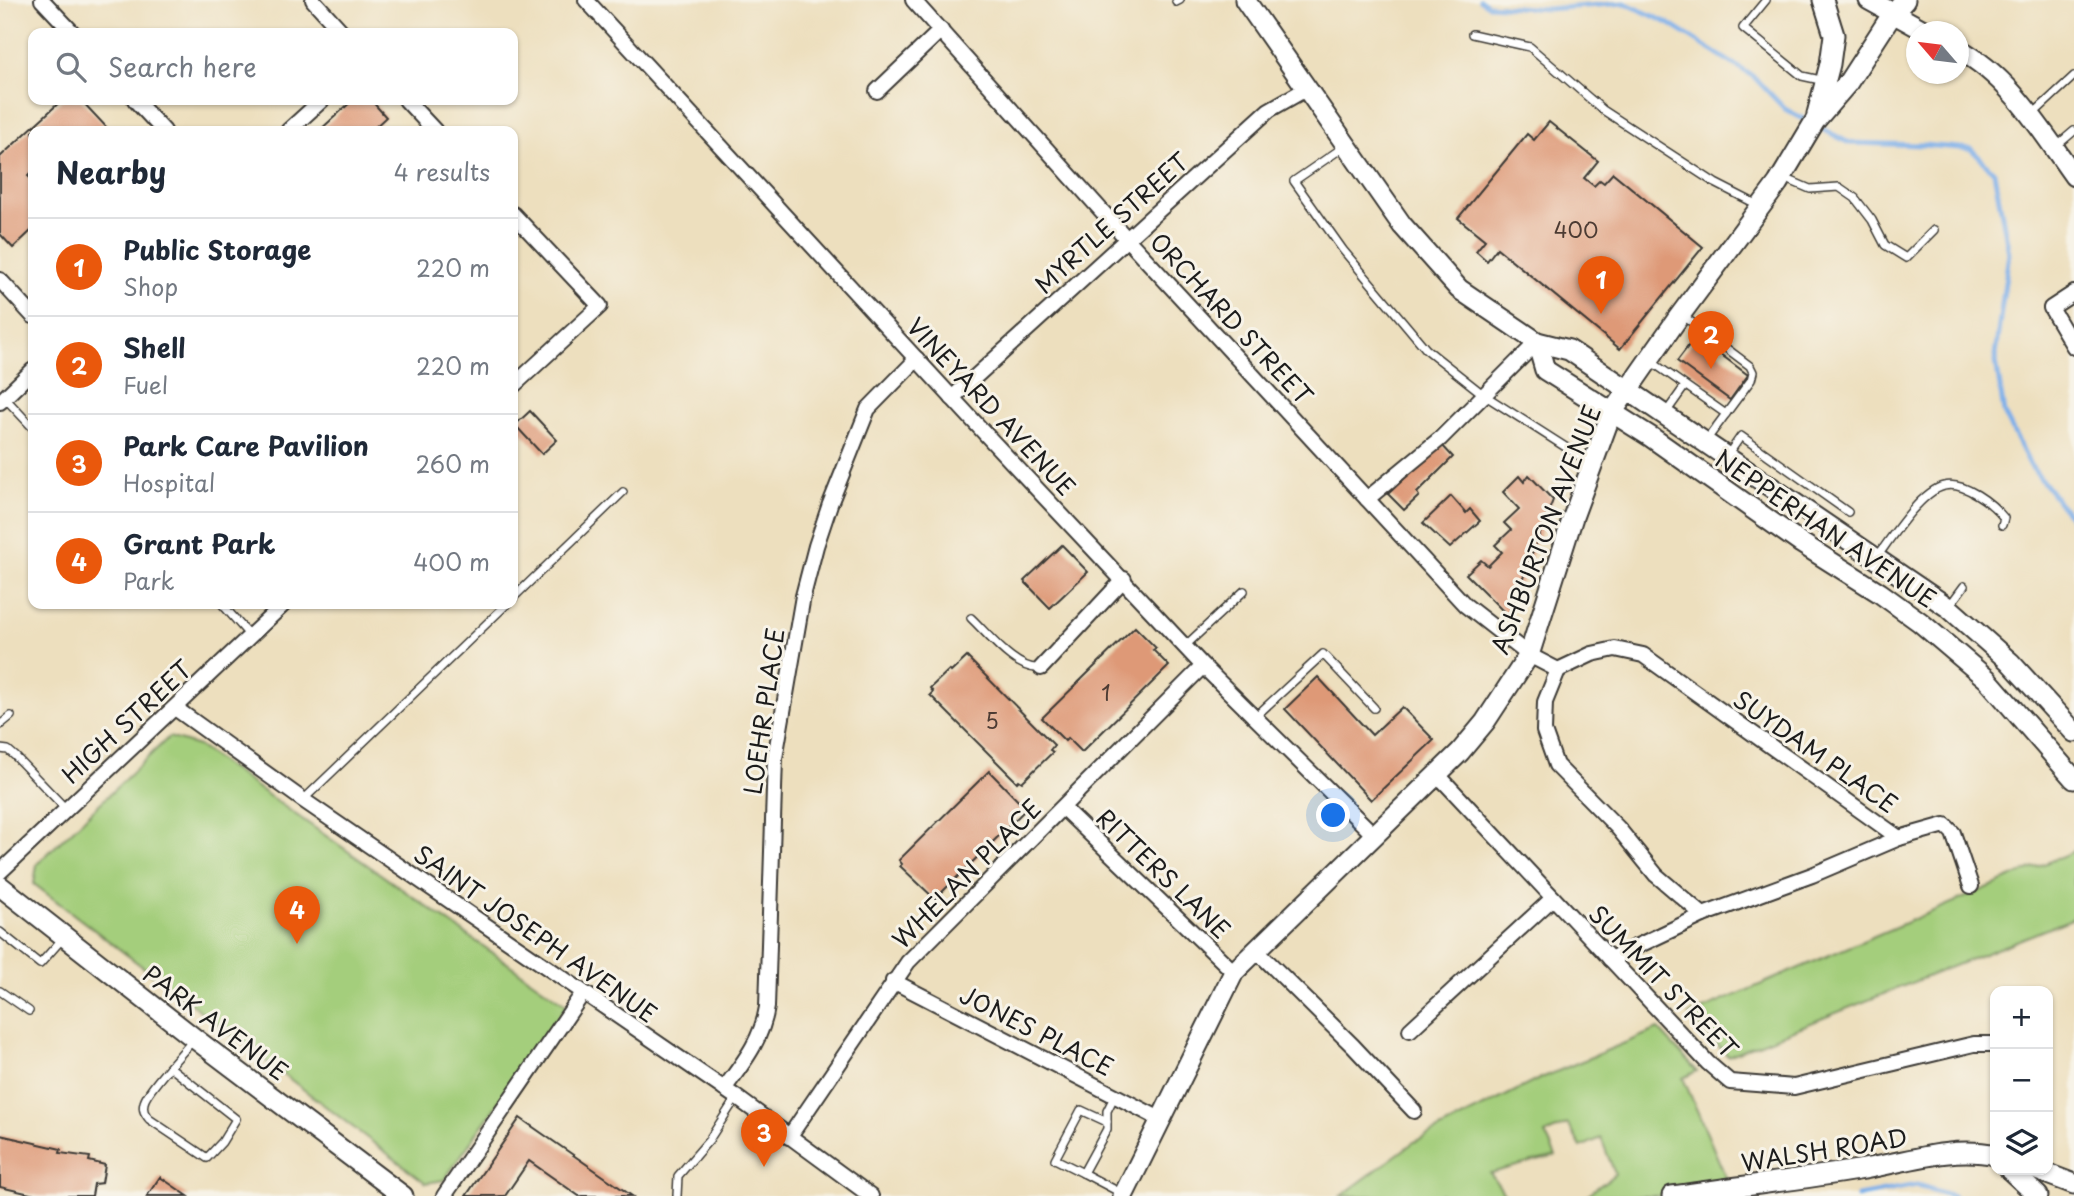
<!DOCTYPE html>
<meta charset="utf-8">
<style>
:root{--surface:#fff;--page:#f2f2f3;--text:#1f2937;--muted:#747a83;--line:#e0e1e3;--accent:#ea580c}
body{margin:0;font-family:"Playpen Sans",sans-serif;background:var(--page);color:var(--text)}
.controls{position:absolute;right:21px;bottom:21px;display:grid;overflow:hidden;border-radius:14px;box-shadow:0 2px 5px #0004}
.controls button{width:63px;height:63px;display:grid;place-items:center;padding:0;border:0;border-bottom:2px solid var(--line);background:var(--surface);color:var(--text);font:35px sans-serif}
.compass{position:absolute;left:1906px;top:21px;width:63px;height:63px;border-radius:50%;background:var(--surface);box-shadow:0 2px 5px #0004;rotate:298deg}
.you{position:absolute;left:1334px;top:816px;width:24px;height:24px;margin:-18px;border:5px solid #fff;border-radius:50%;background:#1a73e8;box-shadow:0 0 0 10px #1a73e833}
.badge{display:grid;place-items:center;width:46px;height:46px;border-radius:50%;background:var(--accent);color:#fff;font-size:23px;font-weight:700}
.pin{position:absolute;translate:-50% -58px;filter:drop-shadow(0 2px 4px #0008)}
.pin::after{content:'';position:absolute;top:37px;width:24px;height:21px;background:inherit;clip-path:polygon(0 0,100% 0,50% 100%)}
.list{margin:0;padding:0;list-style:none}
h2{display:flex;justify-content:space-between;align-items:center;height:91px;margin:0;padding:0 28px;font-size:30px}
h2 small{font-size:23px;font-weight:400;color:var(--muted)}
.list li{display:grid;grid-template-columns:46px 1fr auto;gap:21px;align-items:center;box-sizing:border-box;height:98px;padding:0 28px;border-top:2px solid var(--line)}
.list b{display:block;font-size:26px;white-space:nowrap}
.list p{margin:0;font-size:23px;white-space:nowrap;color:var(--muted)}
.list em{font-size:23px;font-style:normal;color:var(--muted)}
.icon{flex:none;width:38px;height:38px;fill:none;stroke:currentColor;stroke-width:2;stroke-linecap:round;stroke-linejoin:round}
.map{position:relative;flex:none;width:2074px;height:1196px;overflow:hidden}
.search{position:absolute;background:var(--surface);box-shadow:0 2px 5px #0004;left:28px;top:28px;width:490px;height:77px;display:flex;align-items:center;gap:18px;box-sizing:border-box;padding:0 24px;border-radius:14px;color:var(--muted);font-size:26px}
.panel{position:absolute;background:var(--surface);box-shadow:0 2px 5px #0004;left:28px;top:126px;width:490px;height:483px;border-radius:14px}
.map>svg:first-child{display:block}
</style>
<div class="map">
<svg width="2074" height="1196" viewBox="0 0 2074 1196">
<rect width="100%" height="100%" fill="#f7f3e8"/>
<filter id="ink" filterUnits="userSpaceOnUse"><feTurbulence type="fractalNoise" baseFrequency=".0143" numOctaves="2"/><feDisplacementMap in="SourceGraphic" scale="14" xChannelSelector="R" yChannelSelector="G"/><feConvolveMatrix kernelMatrix="1 2 1 2 8 2 1 2 1" color-interpolation-filters="sRGB"/></filter>
<filter id="wash" filterUnits="userSpaceOnUse"><feTurbulence type="fractalNoise" baseFrequency=".00686" numOctaves="4" result="noise"/><feDisplacementMap in="SourceGraphic" scale="28" xChannelSelector="R" yChannelSelector="G"/><feGaussianBlur stdDeviation="1.57" result="paint"/><feColorMatrix in="noise" values="0 0 0 0 0 0 0 0 0 0 0 0 0 0 0 0 0 1.4 0 .05"/><feComposite in="paint" operator="in"/></filter>
<g filter="url(#wash)">
<rect width="100%" height="100%" fill="#eddfbe"/>
<g fill="#a4ce7b" stroke="#60754c" stroke-width="2">
<path d="M169,737l29,9 369,259 -123,175 -18,3 -392,-299 3,-20z"/>
<path d="M2074,851v67l-346,138 -39,-41z"/>
<path d="M1658,1029l39,42 -14,7 51,118h-148l29,-22 -14,-36 -20,9 -13,-23 -23,10 11,22 -66,17 16,23h-63l-2,-2 -3,2h-97l73,-54 125,-63z"/>
</g>
<g fill="none" stroke-linecap="round" stroke-linejoin="round">
<g stroke="#7dafe9" stroke-width="5">
<path d="M1480,0l8,5 59,4 78,-6 43,20 86,54 31,32 24,13"/>
<path d="M1817,126l32,17 74,2 48,4 23,23 15,81 -14,102 9,58 26,52 44,57"/>
<path d="M1858,1196l59,-11 36,11"/>
</g>
</g>
<g id="blocks">
<g fill="#de9977">
<path d="M62,100h19l29,31h-77v40l-5,5 5,5v48l-20,19 -13,-14v-77z"/>
<path d="M353,100h18l15,17 -15,14h-52z"/>
<path d="M1549,122l49,39 -14,17 10,8 6,-6 4,3 9,-10 90,74 -83,102 -123,-101 -10,13 -11,-10 9,-11 -27,-22 69,-84 7,6z"/>
<path d="M1696,336l52,39 -18,25 -53,-39z"/>
<path d="M530,411l27,29 -15,14 -27,-29z"/>
<path d="M1441,444l12,13 -36,36 2,3 -15,14 -16,-16z"/>
<path d="M1529,475l24,25 -45,116 -42,-42 15,-14 7,6 14,-14 -7,-7 16,-15 -7,-7 15,-14 -16,-17 16,-16 5,6z"/>
<path d="M1451,496l15,17 4,-4 10,12 -30,27 -27,-25z"/>
<path d="M1062,545l26,27 -38,36 -26,-27z"/>
<path d="M1135,627l21,21 -3,2 16,16 -87,86 -14,-14 -3,3 -23,-23z"/>
<path d="M967,657l87,88 -4,5 3,2 -31,30 -3,-2 -2,2 -87,-87 3,-3 -3,-4 19,-18 2,2z"/>
<path d="M1318,677l54,58 30,-28 32,33 -63,60 -86,-91z"/>
<path d="M989,771l37,38 -91,90 -35,-33 2,-2 -3,-4z"/>
<path d="M520,1118l112,78h-53l-50,-35 -24,35h-39z"/>
<path d="M0,1135l61,14 -1,4 30,4 -1,4 16,4 -3,18 -8,1 -2,12h-53l-39,-9z"/>
<path d="M160,1177l28,19h-41z"/>
</g>
</g>
</g>
<g filter="url(#ink)">
<use href="#blocks" fill-opacity="0" stroke="#3b3934" stroke-width="2"/>
<g fill="none" stroke-linecap="round" stroke-linejoin="round">
<g stroke="#3b3934" stroke-width="10">
<g id="lane">
<path d="M1766,0l-23,28 59,48 23,5"/>
<path d="M1176,2l4,-2"/>
<path d="M1472,34l58,13 73,63 112,73 43,22"/>
<path d="M2033,114l41,-38"/>
<path d="M1345,146l-51,35 49,69 83,99 58,46 108,69"/>
<path d="M2054,148l20,-17"/>
<path d="M1782,177l28,12 29,-2 16,11 17,22 13,25 21,13 28,-28"/>
<path d="M1682,315l68,51 3,6 -2,8 -46,62"/>
<path d="M1649,360l77,54"/>
<path d="M5,398l28,30"/>
<path d="M1665,414l20,-28"/>
<path d="M1727,456l14,-20 107,76"/>
<path d="M1877,557c14,-19 44,-66 67,-71 20,-5 49,18 60,32l-2,7"/>
<path d="M513,598l110,-106"/>
<path d="M222,604l28,32"/>
<path d="M1950,605l14,-19"/>
<path d="M971,618c17,16 46,54 70,50"/>
<path d="M1185,646l59,-55"/>
<path d="M1255,717l68,-63 51,54"/>
<path d="M0,725l11,-9"/>
<path d="M0,749l8,1 7,6 51,53"/>
<path d="M303,800l204,-196"/>
<path d="M0,932l40,32 24,-27"/>
<path d="M0,991l29,20"/>
<path d="M170,1067l66,52 -14,23 -15,16 -58,-39c-4,-5 -7,-9 -5,-16 2,-12 40,-52 50,-64"/>
<path d="M1115,1095l-8,16v18l-24,44 40,21"/>
<path d="M1083,1173l-28,-14 26,-49 26,12"/>
<path d="M677,1196l1,-20 31,-36 27,-42"/>
</g>
</g>
<g stroke="#3b3934" stroke-width="18">
<g id="street">
<path d="M42,0l31,33"/>
<path d="M313,0l30,33"/>
<path d="M586,0l406,441 211,225 171,169"/>
<path d="M913,0l213,238 339,367 64,50 29,15"/>
<path d="M877,91l64,-61"/>
<path d="M135,100l29,31"/>
<path d="M406,100l29,31"/>
<path d="M288,131l34,-31"/>
<path d="M513,214l87,92 -87,80"/>
<path d="M0,280l33,36"/>
<path d="M2074,293l-23,15 23,39"/>
<path d="M952,398l317,-288 37,-21"/>
<path d="M0,402l33,-32"/>
<path d="M1367,499l74,-61 96,-96"/>
<path d="M1041,668l83,-89"/>
<path d="M1558,670l34,-16 23,-5 28,6 256,183"/>
<path d="M1558,670l-13,32 -1,29 12,34 62,63 38,47 47,40"/>
<path d="M175,708l128,92 433,297 135,99"/>
<path d="M1438,775l270,288 22,19 64,5 180,-43h21"/>
<path d="M1063,808l171,164"/>
<path d="M0,872l284,-268"/>
<path d="M1255,949l98,97 61,65"/>
<path d="M1610,959l93,-44 109,-40 87,-37 46,-13 8,8 18,53"/>
<path d="M893,981l267,138"/>
<path d="M1410,1030l143,-132"/>
<path d="M724,1089c19,-26 38,-49 43,-82l8,-249 28,-162 13,-50 14,-42 38,-95 49,-50"/>
<path d="M789,1137l119,-175 295,-296"/>
<path d="M444,1196l139,-203"/>
</g>
</g>
<g stroke="#3b3934" stroke-width="23">
<g id="secondary">
<path d="M1245,0l157,225 57,64 78,53 32,8 380,258 61,54 64,70"/>
<path d="M1869,0l58,32"/>
<path d="M1958,49c51,27 83,81 116,127"/>
<path d="M1817,114l13,-50 4,-29 -11,-35"/>
<path d="M1537,342l8,28 106,67 150,106 79,50 40,29 67,57 87,100"/>
<path d="M0,886l194,152 209,158"/>
<path d="M2010,1170l28,26"/>
<path d="M2037,1170l37,14"/>
<path d="M1123,1196l111,-224 226,-220 25,-30 44,-67 44,-138 38,-103 67,-96 100,-135 37,-62 32,-37 46,-71 12,-13"/>
<path d="M1672,1196c62,-9 124,-16 186,-26 44,-7 93,-25 137,-15"/>
</g>
</g>
<use href="#lane" stroke="#fff" stroke-width="7"/>
<use href="#street" stroke="#fff" stroke-width="14"/>
<use href="#secondary" stroke="#fff" stroke-width="19"/>
</g>
</g>
<g text-anchor="middle" dominant-baseline="central" stroke-width="6" stroke-linejoin="round" paint-order="stroke">
<g font-size="21" fill="#4c3b33">
<text x="1576" y="229">400</text>
<text x="1106" y="692">1</text>
<text x="992" y="720">5</text>
</g>
<g font-size="24" fill="#1c1c1c" stroke="#f7f3e8">
<text transform="translate(1111 222) rotate(-42)">MYRTLE STREET</text>
<text transform="translate(1232 318) rotate(47)">ORCHARD STREET</text>
<text transform="translate(992 406) rotate(47)">VINEYARD AVENUE</text>
<text transform="translate(1826 528) rotate(34)">NEPPERHAN AVENUE</text>
<text transform="translate(1545 529) rotate(-69)">ASHBURTON AVENUE</text>
<text transform="translate(763 711) rotate(-82)">LOEHR PLACE</text>
<text transform="translate(126 721) rotate(-43)">HIGH STREET</text>
<text transform="translate(1816 751) rotate(35)">SUYDAM PLACE</text>
<text transform="translate(966 873) rotate(-45)">WHELAN PLACE</text>
<text transform="translate(1164 873) rotate(44)">RITTERS LANE</text>
<text transform="translate(536 933) rotate(35)">SAINT JOSEPH AVENUE</text>
<text transform="translate(1664 981) rotate(46)">SUMMIT STREET</text>
<text transform="translate(216 1022) rotate(37)">PARK AVENUE</text>
<text transform="translate(1037 1030) rotate(27)">JONES PLACE</text>
<text transform="translate(1824 1149) rotate(-9)">WALSH ROAD</text>
</g>
</g>
</svg>
<div class="controls">
<button>+</button>
<button>−</button>
<button><svg class="icon" aria-label="layers" viewBox="0 0 24 24"><path d="M12 4l9 5-9 5-9-5zM3 14l9 5 9-5"/></svg></button>
</div>
<svg class="compass" viewBox="-18 -18 36 36"><path d="M0-13l5 13h-10z" fill="#e53935"/><path d="M0 13l5-13h-10z" fill="#747a83"/></svg>
<div class="you"></div>
<div class="pin badge" style="left:1601px;top:314px">1</div>
<div class="pin badge" style="left:1711px;top:369px">2</div>
<div class="pin badge" style="left:764px;top:1167px">3</div>
<div class="pin badge" style="left:297px;top:944px">4</div>
<div class="search"><svg class="icon" aria-label="search" viewBox="0 0 24 24"><circle cx="10" cy="10" r="6"/><path d="M15 15l6 6"/></svg>Search here</div>
<section class="panel">
<h2>Nearby<small>4 results</small></h2>
<ul class="list">
<li><span class="badge">1</span><div><b>Public Storage</b><p>Shop</p></div><em>220 m</em></li>
<li><span class="badge">2</span><div><b>Shell</b><p>Fuel</p></div><em>220 m</em></li>
<li><span class="badge">3</span><div><b>Park Care Pavilion</b><p>Hospital</p></div><em>260 m</em></li>
<li><span class="badge">4</span><div><b>Grant Park</b><p>Park</p></div><em>400 m</em></li>
</ul>
</section>
</div>
